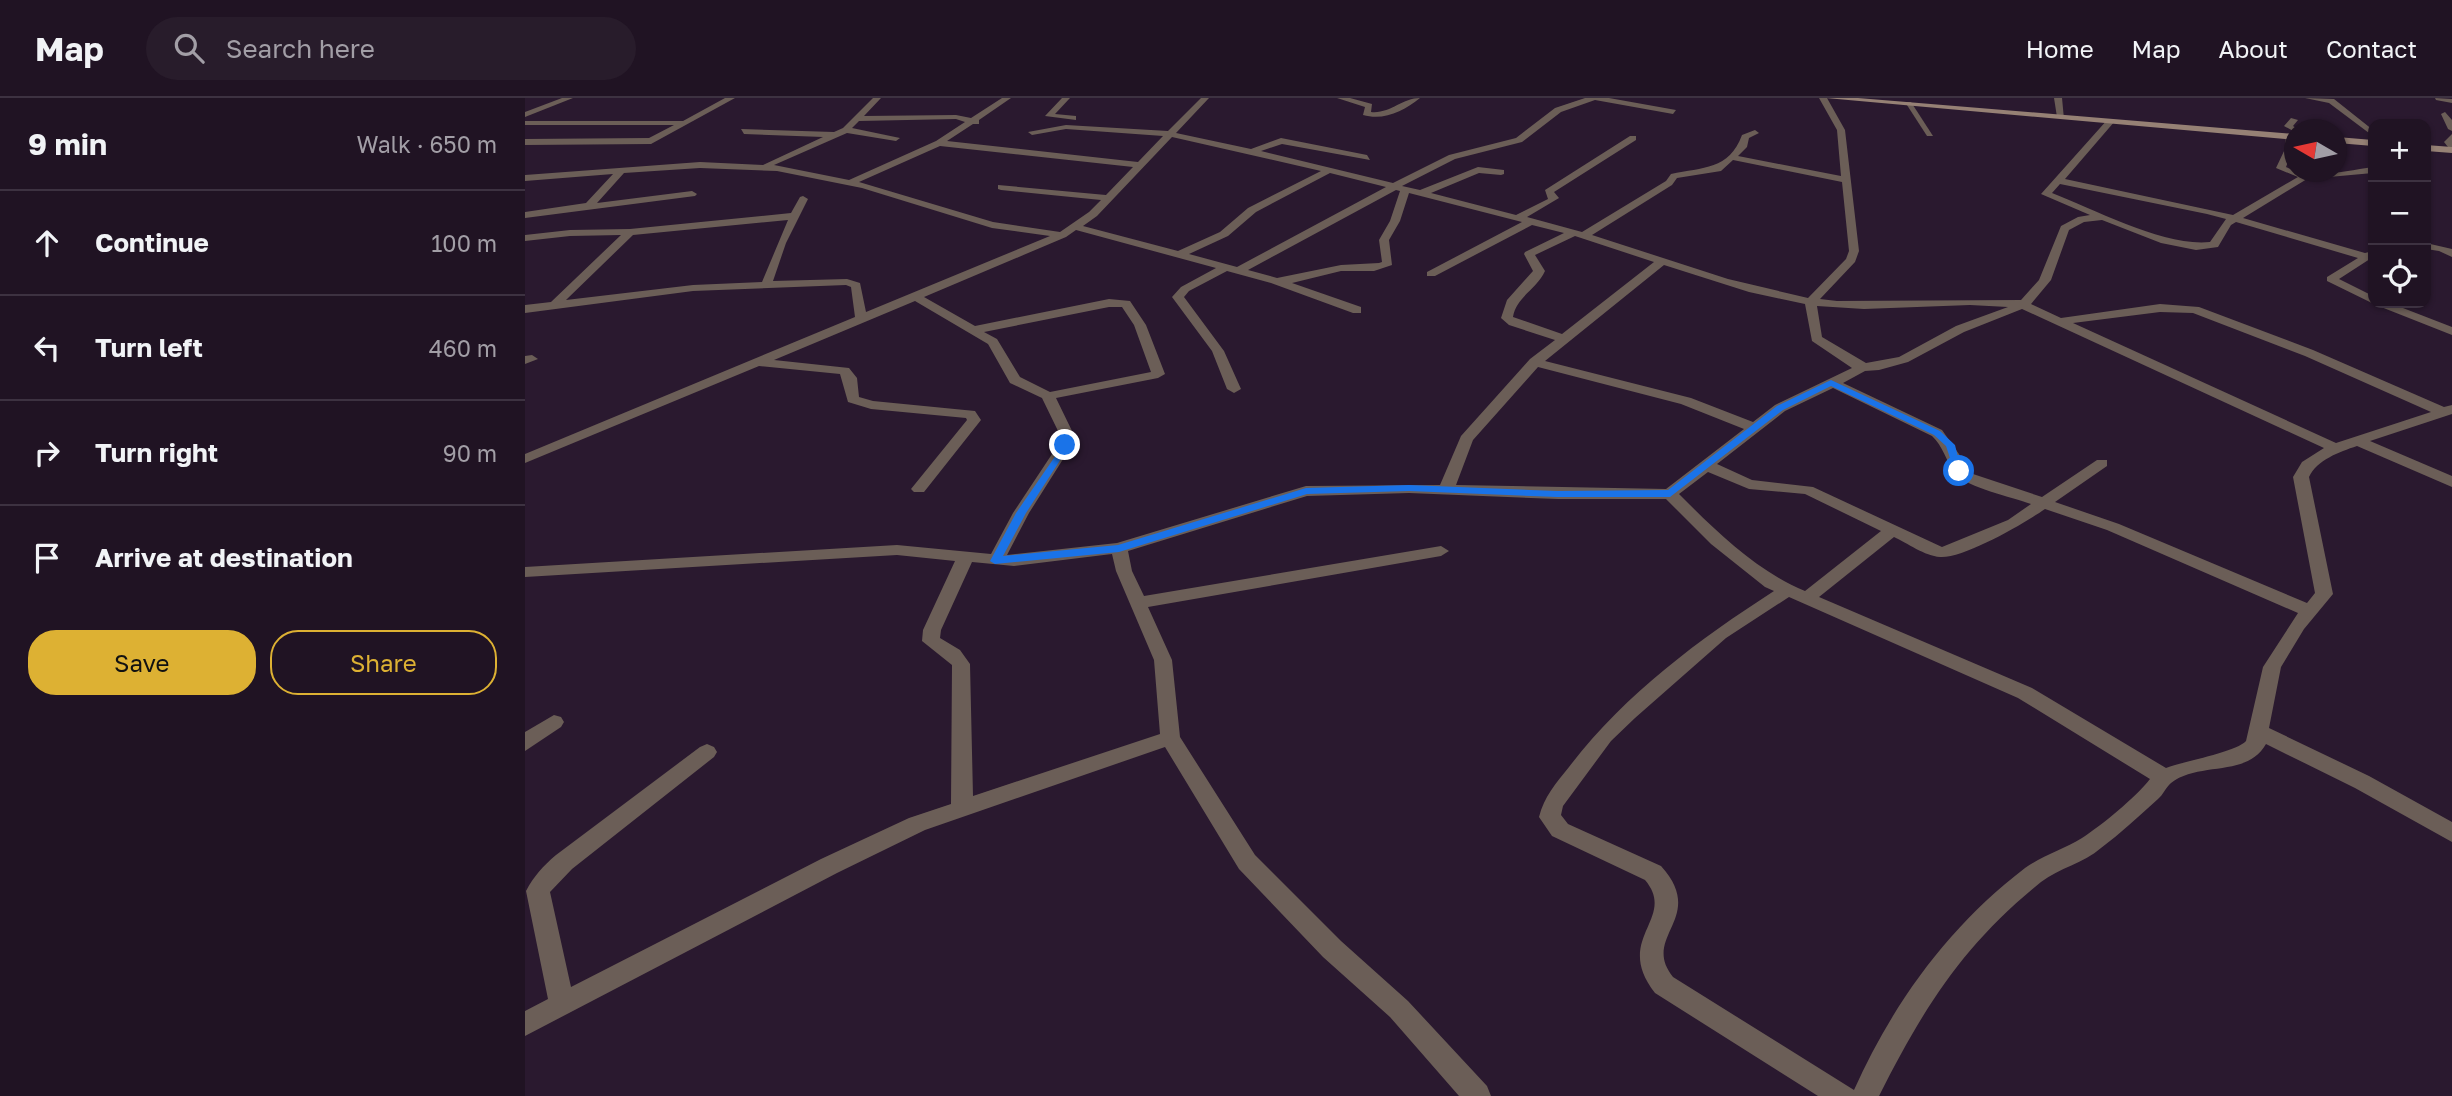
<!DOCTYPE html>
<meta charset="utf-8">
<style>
:root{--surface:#201323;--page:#281c2b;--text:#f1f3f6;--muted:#a29ea6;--line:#3d3241;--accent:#ddb133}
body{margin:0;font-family:"Golos Text",sans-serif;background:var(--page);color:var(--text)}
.controls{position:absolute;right:21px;top:21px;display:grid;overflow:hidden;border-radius:14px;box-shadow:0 2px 5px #0004}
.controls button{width:63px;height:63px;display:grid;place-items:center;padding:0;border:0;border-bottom:2px solid var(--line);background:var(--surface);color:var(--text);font:35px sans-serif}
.compass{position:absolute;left:1759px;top:21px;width:63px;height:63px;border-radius:50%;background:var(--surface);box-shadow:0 2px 5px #0004;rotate:279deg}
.stop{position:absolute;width:21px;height:21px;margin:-16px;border:5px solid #1a73e8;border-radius:50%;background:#fff}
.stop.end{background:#1a73e8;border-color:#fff;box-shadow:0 2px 7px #0008}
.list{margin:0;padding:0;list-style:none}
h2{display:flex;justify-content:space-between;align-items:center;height:91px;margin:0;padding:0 28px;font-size:30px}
h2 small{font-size:23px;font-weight:400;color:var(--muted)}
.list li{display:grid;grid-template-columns:46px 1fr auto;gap:21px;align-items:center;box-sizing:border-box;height:105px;padding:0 28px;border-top:2px solid var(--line)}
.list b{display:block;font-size:26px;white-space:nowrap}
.list em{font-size:23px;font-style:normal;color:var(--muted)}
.actions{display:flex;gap:14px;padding:21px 28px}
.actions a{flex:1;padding:16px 0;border:2px solid var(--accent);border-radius:28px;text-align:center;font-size:24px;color:var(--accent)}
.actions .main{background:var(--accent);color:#111}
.icon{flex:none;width:38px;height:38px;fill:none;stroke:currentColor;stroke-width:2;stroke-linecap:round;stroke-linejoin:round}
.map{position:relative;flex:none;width:1927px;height:998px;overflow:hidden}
header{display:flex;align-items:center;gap:42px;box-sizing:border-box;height:98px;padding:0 35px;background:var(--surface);border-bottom:2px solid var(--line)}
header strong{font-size:33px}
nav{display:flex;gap:38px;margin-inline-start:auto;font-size:24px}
.search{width:490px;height:63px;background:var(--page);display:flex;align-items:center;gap:18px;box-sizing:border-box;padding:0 24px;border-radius:38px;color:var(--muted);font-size:26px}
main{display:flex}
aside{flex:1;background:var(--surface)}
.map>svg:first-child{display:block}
</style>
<header>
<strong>Map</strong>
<div class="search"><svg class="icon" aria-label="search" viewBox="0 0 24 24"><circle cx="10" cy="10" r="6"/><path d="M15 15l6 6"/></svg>Search here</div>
<nav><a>Home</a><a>Map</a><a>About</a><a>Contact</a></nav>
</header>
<main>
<aside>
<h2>9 min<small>Walk · 650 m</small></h2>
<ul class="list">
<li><svg class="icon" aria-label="ahead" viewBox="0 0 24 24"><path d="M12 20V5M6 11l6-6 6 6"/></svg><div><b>Continue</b></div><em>100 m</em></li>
<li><svg class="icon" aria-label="left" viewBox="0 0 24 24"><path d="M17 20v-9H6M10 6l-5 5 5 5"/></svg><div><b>Turn left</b></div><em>460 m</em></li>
<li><svg class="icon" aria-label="right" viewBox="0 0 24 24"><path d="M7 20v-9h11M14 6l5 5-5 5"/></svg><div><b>Turn right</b></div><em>90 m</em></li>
<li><svg class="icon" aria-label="arrive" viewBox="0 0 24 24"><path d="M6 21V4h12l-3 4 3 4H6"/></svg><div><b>Arrive at destination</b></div></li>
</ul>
<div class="actions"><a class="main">Save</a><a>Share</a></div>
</aside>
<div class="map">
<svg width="1927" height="998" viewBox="0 0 1927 998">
<rect width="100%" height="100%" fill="#2a192f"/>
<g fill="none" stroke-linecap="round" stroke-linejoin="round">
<g fill="#6b5e57" fill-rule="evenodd">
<path d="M37,0h11l-48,19v-5z"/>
<path d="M200,0h10l-84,46 -126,1v-6l124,-1 25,-13h-149v-4h158z"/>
<path d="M348,0h8l-17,18 92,-1 15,3 31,-20h9l-32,22v4h-6l-26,17 191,21 25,-26 -97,-7 -34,6 -4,-3 38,-7 102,6 33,-33h8l-33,35 75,16 30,-11 86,17 3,5 -88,-16 -21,7 132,32 56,-28 67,-17 39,-30 30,-10h24l67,12 -3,4 -78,-14 -34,12 -39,30 -67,17 -53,27 18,4 58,-23 26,3v4l-3,1 -22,-2 -48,20 85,22 32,-16 -3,-9 85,-54h6v4l-82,52 5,6 -32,19 55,15 84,-51 5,-7c32,-7 58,-4 71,-39l13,-5 4,3 -10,5 -2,9 -9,9 103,20 -4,-46 -18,-32h8l18,32 14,121 -4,11 -35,37 17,2 184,-1 18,-20 22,-54 17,-9 12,-2 -49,-21 67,-75 7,2 -50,58 168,36 65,-38 -22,-9 9,-19 1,-15 7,2v13l-7,18c26,13 59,4 87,0v6l-66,6 -64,39 122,35 8,-2v6l-34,22 34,17v7h17l62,24v8l-76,-30 -49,-24v-4l31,-19 -122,-36 -5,3 -13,22 -22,3 -35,-7 -59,-23 -18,2 -15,8 -18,50 -20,24 30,14 99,-14 39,3 114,43 131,57 8,-2v9l-82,27 82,35v11l-95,-41c-18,6 -40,14 -48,31l24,117 -29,35 -23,38 -12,61 100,48 83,46v20l-97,-54 -89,-44c-19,34 -67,17 -95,39 -5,4 -8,12 -13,16 -19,17 -37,34 -57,49 -17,15 -42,20 -60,34 -78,63 -117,125 -162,214h-61l-163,-103c-43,-55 23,-74 -10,-113l-93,-44 -13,-19c5,-20 17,-34 30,-50 55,-72 129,-127 205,-176l-9,-4 -54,-43 -45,-45h-108l-149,-6 -102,3 -179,55 4,20 12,25 297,-50 8,5 -8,5 -293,51 24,53 8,77 75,118 86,86 67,60 79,85 4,10h-32l-69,-79 -67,-60 -84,-88 -74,-122 -240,83 -88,43 -312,163v-25l23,-12 -22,-108c8,-15 17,-25 30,-36l144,-108 7,-3 7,3 3,5 -3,5 -142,112 -22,23 21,95 250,-128 88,-41 42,-14 1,-139 -30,-24 1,-11 32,-69 -58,-6 -372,22v-10l372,-22 94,9 22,-41 45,-68 1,-12 -17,-35 -32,-15 -22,-39 -73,-43 -141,59 75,8 8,10 2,19 14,4 102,10 6,9 -57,72h-10l-3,-3 56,-69 -1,-2 -95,-9 -23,-7 -8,-28 -81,-8 -234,97v-9l330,-137 -4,-30 -5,-2 -153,6 -168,22v-8l26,-3 70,-67 -51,1 -45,5v-6l45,-5 60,-1 161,-16 9,-16 3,-1 5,3 -22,44 -13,38 74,-2 13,4 6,29 184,-76 -58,-8 -130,-40 -85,-17 -77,-3 -76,5 -27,30 95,-12 5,3 -2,2 -170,22v-6l61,-9 27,-29 -88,7v-6l175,-13 63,3 60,-28 -79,-3 -3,-5 93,3 9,-4zM431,21l9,3 -29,19 -87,39 -75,-15 73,-32 49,8 4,-3 -48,-10 7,-7zM647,39l149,34 -73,37 -28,24 -42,19 -95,-25 14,-10zM415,48l193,21 -27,28 -108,-10v4l3,1 100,10 -12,12 -29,20 -67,-10 -134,-40zM1208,62l109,22 7,69 -3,8 -38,39 -80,-19 -136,-44 80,-50 5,-7 44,-7zM805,75l56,14 -149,80 -48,-13 39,-18 28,-24zM1535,86l147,30 19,5 -16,23c-45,5 -114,-32 -158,-49zM871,92l4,1 -10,30 -11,19 3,22 -3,1 -38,2 -64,13 -29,-8zM884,95l113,29 -95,50v4h8l97,-51 32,8 -39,19 -1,2 9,17 -26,29 -6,18 8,7 46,15 -25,19 -69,77 -21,49 -134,1 -189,57 -110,12 22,-42 43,-68 1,-12 -17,-35 102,-20 7,-4 -19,-49 -16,-24 -21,-2 -134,27 -51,-29 142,-60 10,-7 140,38 -35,19 -9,10 40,54 15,38 7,4 7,-4 -17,-38 -40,-54 5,-6 38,-20 44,12 82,30h8v-6l-69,-24 49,-12h33l18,-6 -3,-25 11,-19zM263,122l-26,62 -69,3 -127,15 67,-65zM1050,138l79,26 -92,72 -49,-17c3,-20 24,-28 32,-46l-10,-16zM1139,167l85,27 56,12 7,37 40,27 -77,37 -22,17 -62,-24 -146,-37zM1445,207l38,2 -52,19 -57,31 -33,6 -44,-26 -5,-31 47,3zM584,209h13l12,18 17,47 -101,20 -30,-15 -23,-38 -13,-7zM1497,211l302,139 -22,14 -9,15 22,116 -8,10 -188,-79 -64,-22 52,-36v-6h-10l-55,37 -69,-23 -31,-44 -99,-47 22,-12 14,-1 29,-8 56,-30zM1635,214l33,1 112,43 126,56 -95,31 -263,-120zM1013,269l143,37 63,25 -78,60 -210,-4 17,-45zM1308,290l99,48c11,10 14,25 23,37 12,15 57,24 76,31l-23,16 -66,27 -129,-60 -61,-7 -35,-16 68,-53zM1183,374l41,17 56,5 76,37 -76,60c-50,-21 -88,-59 -126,-97zM1520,411l62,21 191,83 -35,54 -17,74c-10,11 -61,20 -80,27l-134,-80 -213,-91 75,-60c13,6 31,19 46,20 23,2 85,-34 105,-48zM587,456l4,17 38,89 6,74 -187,62 -3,-132 -10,-14 -20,-12 1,-8 31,-68 42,4zM1264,499l229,101 132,81c-15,19 -48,46 -68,59 -18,11 -40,18 -57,30 -76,58 -132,135 -171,222l-181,-113c-33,-41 35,-59 -12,-111l-93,-42 -7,-9 2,-9 48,-65 24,-23 91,-80z"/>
<path d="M537,0h8l-15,16 21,2v4l-31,-4z"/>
<path d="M812,0h13l22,6 -1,8c19,2 31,-14 49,-14 -16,13 -36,23 -57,17l2,-8z"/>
<path d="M1529,0h8l2,21 -7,-2z"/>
<path d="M1780,0l29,1 39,31v6l-44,-33z"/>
<path d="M1910,0l17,1v4l-16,-3z"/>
<path d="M1380,4h6l22,34h-6z"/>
<path d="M1920,14l7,8v11l-4,-2 -7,-15z"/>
<path d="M1766,20l7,2 -5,6 6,4h-4v2l-11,-6z"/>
<path d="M1927,36v18l-8,-10z"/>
<path d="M1901,145l26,6v8l-13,-6 -13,-2z"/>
<path d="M0,258l7,-1 6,4 -13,5z"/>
<path d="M29,617l7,2 3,5 -3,5 -36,24v-19z"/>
</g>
<g fill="#968175" fill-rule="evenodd">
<path d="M1301,0h32l437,36v6z"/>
<path d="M1812,39l36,3v6l-36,-3z"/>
<path d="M1901,47l26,2v6l-26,-2z"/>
</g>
</g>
<path fill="#1a73e8" d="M1306,282l109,51 15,14 7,28h-7l-9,-27 -12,-11 -103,-49 -48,24 -113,87h-113l-148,-6 -102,3 -188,58 -124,12 -5,-3 26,-48 49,-71 5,3 -44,68 -23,43 115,-11 188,-57 103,-3 148,6 111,-1 109,-84z"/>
</svg>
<div class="controls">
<button>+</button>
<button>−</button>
<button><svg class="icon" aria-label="locate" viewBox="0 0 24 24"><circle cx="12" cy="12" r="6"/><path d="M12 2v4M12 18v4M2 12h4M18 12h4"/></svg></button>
</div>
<svg class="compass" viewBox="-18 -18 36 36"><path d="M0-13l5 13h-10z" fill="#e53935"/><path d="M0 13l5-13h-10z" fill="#a29ea6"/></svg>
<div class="stop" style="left:1434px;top:373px"></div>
<div class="stop end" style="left:540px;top:347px"></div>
</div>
</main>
